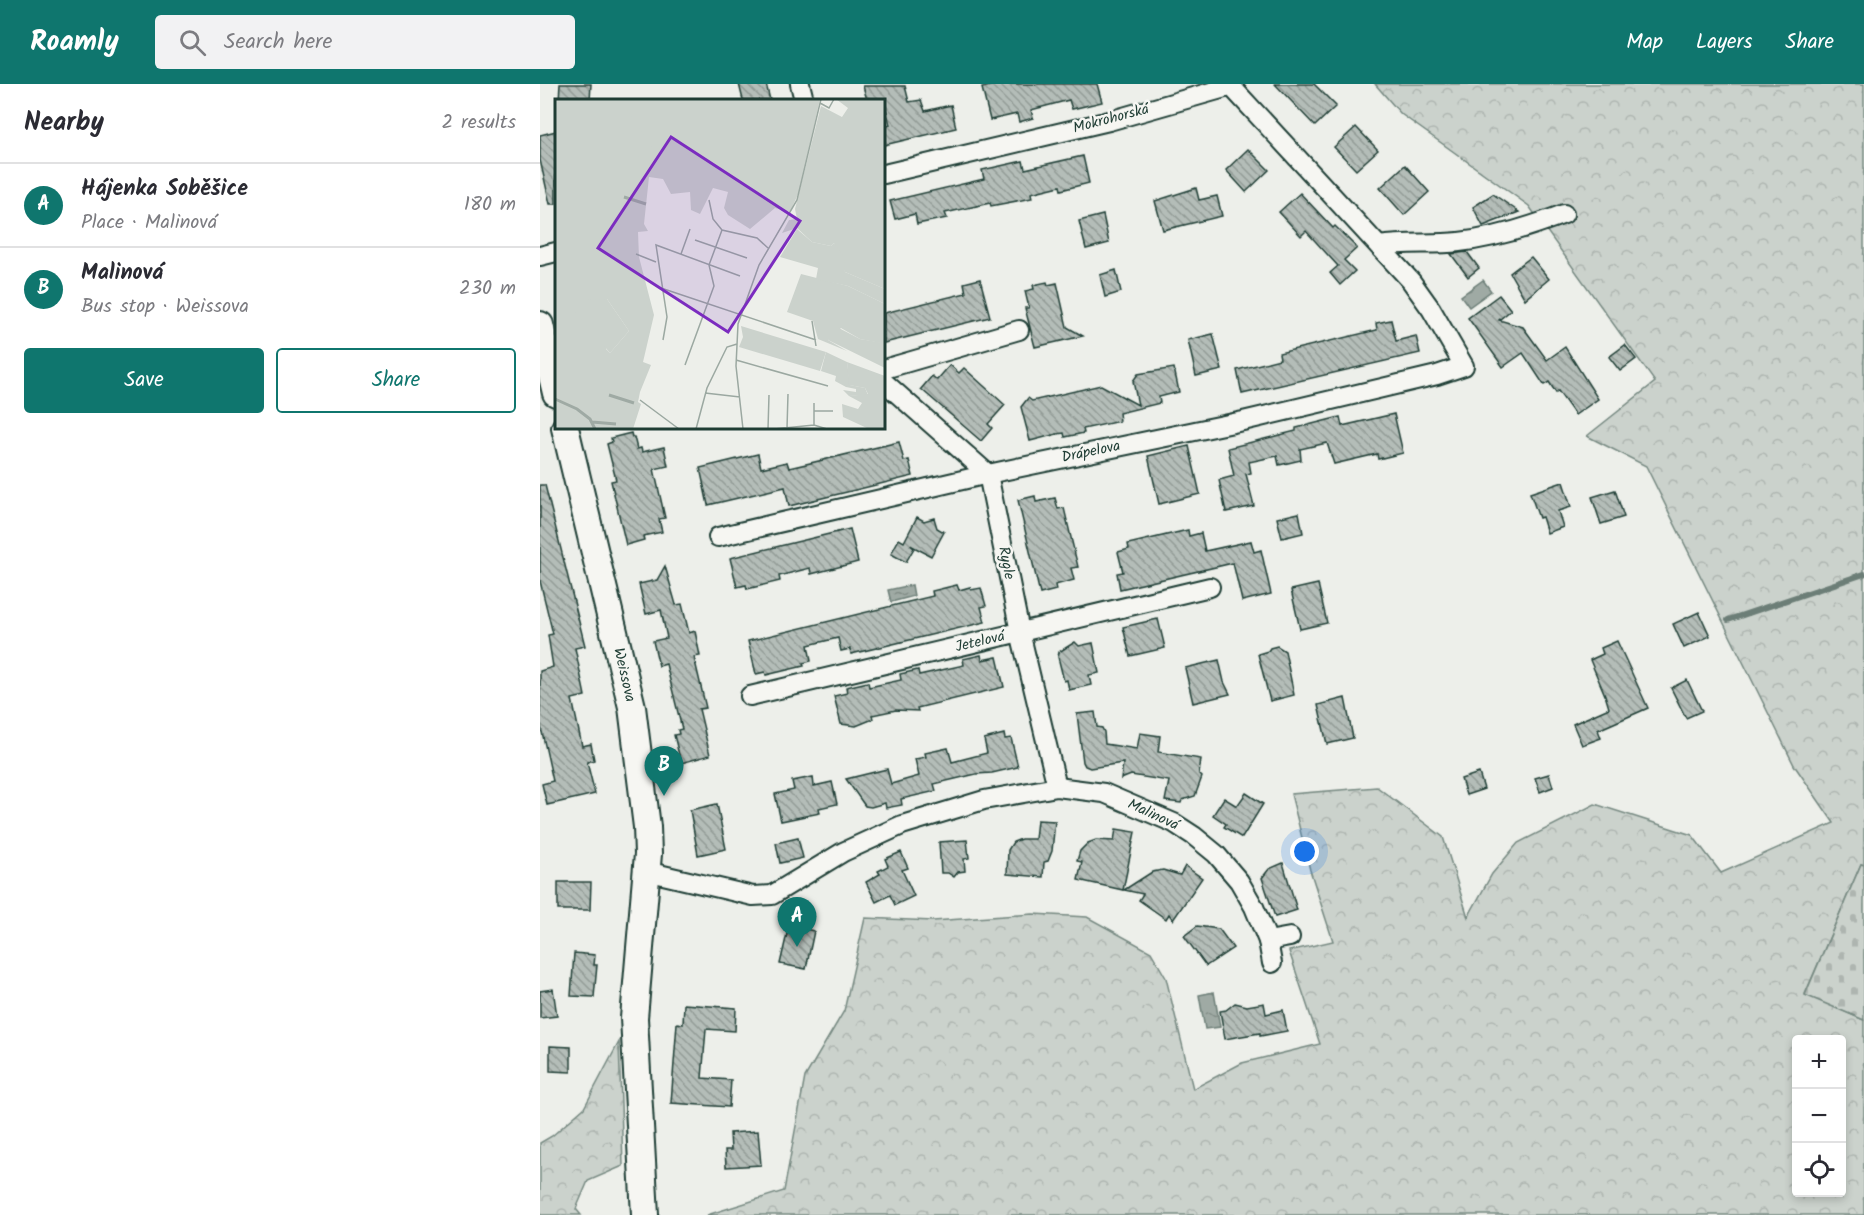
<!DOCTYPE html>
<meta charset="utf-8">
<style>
:root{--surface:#fff;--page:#f2f2f3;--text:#2b2b33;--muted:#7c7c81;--line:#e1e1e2;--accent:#0f766e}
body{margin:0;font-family:Kalam,sans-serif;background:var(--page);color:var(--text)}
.controls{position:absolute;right:18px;bottom:18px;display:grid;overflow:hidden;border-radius:6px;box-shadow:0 3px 9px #0003}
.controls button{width:54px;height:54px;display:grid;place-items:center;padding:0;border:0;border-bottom:2px solid var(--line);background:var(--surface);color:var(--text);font:30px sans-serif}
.you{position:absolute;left:765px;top:768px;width:21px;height:21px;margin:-15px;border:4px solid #fff;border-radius:50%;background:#1a73e8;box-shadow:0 0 0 9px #1a73e833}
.badge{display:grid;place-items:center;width:39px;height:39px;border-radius:50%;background:var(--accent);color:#fff;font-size:20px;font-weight:700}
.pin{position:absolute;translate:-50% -50px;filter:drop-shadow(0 2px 3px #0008)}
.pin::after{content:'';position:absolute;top:32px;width:21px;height:18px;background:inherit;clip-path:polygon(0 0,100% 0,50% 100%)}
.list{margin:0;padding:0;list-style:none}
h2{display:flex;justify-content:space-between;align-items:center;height:78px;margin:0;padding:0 24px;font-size:26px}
h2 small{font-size:20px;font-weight:400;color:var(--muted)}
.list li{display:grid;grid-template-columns:39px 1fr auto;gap:18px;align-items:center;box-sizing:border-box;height:84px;padding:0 24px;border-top:2px solid var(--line)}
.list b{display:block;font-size:22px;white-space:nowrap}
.list p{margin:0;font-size:20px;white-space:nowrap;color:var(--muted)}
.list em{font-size:20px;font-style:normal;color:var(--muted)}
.actions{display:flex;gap:12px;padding:18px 24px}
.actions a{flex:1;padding:14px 0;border:2px solid var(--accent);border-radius:6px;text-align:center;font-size:21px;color:var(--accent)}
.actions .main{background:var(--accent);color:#fff}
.icon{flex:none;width:33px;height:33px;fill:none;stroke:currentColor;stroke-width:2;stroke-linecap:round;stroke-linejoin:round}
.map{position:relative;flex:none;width:1324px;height:1131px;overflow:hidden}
header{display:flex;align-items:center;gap:36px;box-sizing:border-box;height:84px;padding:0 30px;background:var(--accent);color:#fff}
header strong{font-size:28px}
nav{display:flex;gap:33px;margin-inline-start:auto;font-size:21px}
.search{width:420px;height:54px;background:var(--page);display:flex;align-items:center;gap:15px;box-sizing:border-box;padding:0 21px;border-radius:6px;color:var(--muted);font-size:22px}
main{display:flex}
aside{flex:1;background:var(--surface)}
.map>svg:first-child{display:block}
</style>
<header>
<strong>Roamly</strong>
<div class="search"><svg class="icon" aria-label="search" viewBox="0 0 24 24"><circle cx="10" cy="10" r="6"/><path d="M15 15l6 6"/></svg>Search here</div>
<nav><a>Map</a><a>Layers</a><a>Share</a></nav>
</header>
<main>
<aside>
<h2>Nearby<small>2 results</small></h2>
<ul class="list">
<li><span class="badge">A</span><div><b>Hájenka Soběšice</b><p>Place · Malinová</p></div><em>180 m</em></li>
<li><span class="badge">B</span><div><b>Malinová</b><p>Bus stop · Weissova</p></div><em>230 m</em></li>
</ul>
<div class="actions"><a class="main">Save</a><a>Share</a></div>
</aside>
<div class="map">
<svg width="1324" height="1131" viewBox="0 0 1324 1131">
<defs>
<pattern id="forest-crowns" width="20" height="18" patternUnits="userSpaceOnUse" patternTransform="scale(1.5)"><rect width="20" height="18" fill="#cbd2cc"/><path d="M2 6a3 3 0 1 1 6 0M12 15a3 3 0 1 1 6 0" fill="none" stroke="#aeb5b0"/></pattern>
<pattern id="cemetery-stones" width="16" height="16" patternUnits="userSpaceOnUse" patternTransform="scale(1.5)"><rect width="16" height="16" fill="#cbd2cc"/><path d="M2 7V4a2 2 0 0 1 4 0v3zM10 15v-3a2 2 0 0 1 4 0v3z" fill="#aeb5b0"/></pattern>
<pattern id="water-ripples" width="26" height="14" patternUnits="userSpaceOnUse" patternTransform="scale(1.5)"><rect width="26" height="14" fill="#9faaa4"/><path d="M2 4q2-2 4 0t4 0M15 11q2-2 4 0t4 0" fill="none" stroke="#818c86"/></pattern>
<pattern id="building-back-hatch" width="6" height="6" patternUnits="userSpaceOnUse" patternTransform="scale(1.5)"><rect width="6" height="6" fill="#b4bdb8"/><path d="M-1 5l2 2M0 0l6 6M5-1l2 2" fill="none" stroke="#929b96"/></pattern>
</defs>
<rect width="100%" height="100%" fill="#edefea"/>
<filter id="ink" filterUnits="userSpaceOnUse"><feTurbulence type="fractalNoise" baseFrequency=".0167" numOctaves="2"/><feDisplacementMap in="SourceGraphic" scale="12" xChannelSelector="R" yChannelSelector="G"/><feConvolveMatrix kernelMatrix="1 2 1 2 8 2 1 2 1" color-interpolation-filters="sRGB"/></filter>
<g filter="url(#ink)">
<g fill="url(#forest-crowns)" stroke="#758880" stroke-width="1.5" fill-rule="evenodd">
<path d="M835,0h489v781l-3,-1 -56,130 59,26v195h-1157l77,-24 21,-114 39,-66 21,-93 68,3 100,-7 54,3 64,35 15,26 27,111 49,-26 78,-19 -31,-93 44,-10 -23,-71 -19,-76 86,-7 66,50 25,80 24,-43 26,-31 77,-39 97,31 29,38 113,-50 -40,-58 -148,-299 -59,-30 68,-54 -126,-176 -128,-92zM1256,956h46v152h-46z"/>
<path d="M79,958l4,124 -35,15 -12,28 5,6h-41v-72l12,-7 32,-28z"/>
</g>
<path fill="url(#cemetery-stones)" stroke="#758880" stroke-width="1.5" d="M1321,780l3,1v155l-59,-25z"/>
<g fill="url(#water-ripples)" stroke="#6c7e77" stroke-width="1.5">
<path d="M943,196l8,11 -22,16 -8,-11z"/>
<path d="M372,501l2,11 -23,6 -3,-12z"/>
<path d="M674,908l6,35 -15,2 -6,-34z"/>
</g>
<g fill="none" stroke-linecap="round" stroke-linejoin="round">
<path stroke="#6c7e77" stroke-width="6" d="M1188,536l136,-46"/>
</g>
<g fill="url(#building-back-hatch)" stroke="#1f3d34" stroke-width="1.5">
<path d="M20,0h31l-1,16h-31z"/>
<path d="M199,0h27l4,16h-27z"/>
<path d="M458,0h99l5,18 -30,7 -3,-9 -38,10 2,8 -14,4 -2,-8 -27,6 -8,-32z"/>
<path d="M735,0h39l22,22 -21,20z"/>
<path d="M323,2h42l4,16 12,-2 4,11 26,-6 5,23 -72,17v-18l6,-2 -6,-25h-17z"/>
<path d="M816,43l22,23 -22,20 -22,-23z"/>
<path d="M16,47v73h-6l-10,-44v-25z"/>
<path d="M708,65l21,21 -23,22 -20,-22z"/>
<path d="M543,72l6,27 -28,7 -1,-4 -29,7 1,5 -41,8 -1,-3 -45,10 2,5 -30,6 -2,-10 -20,5 -5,-18 94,-22 -2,-9 41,-9 2,8z"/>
<path d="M865,81l24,27 -25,23 -24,-27z"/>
<path d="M656,104l3,12 18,-4 5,20 -59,14 -8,-29z"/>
<path d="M760,109l33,35 2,-2 22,22 -13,12 11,11 -15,14 -10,-12 8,-7 -32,-35 -5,5 -22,-24z"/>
<path d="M953,110l26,18 -36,14 -10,-19z"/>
<path d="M563,131l6,28 -23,6 -7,-28z"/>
<path d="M927,168l12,16 -11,9 -17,-23z"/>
<path d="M991,173l18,22 -24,20 -15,-26z"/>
<path d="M576,186l5,22 -16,5 -5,-22z"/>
<path d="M440,195l10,38 -106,26v-30l82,-20 -2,-10z"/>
<path d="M507,198l1,3 9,-2 10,44 16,9 -48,11 -10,-39h4l-4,-17 9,-2 -1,-4z"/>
<path d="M959,211l12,15 -12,10 24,7 24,33 18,-13 33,52 -23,16 -17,-24 -2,2 -7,-11 -5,3 -21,-32 -20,14 -35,-49z"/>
<path d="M851,236l5,21 20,-5 4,17 -178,41 -5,-24 43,-11 -1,-6 98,-23 -1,-7z"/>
<path d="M673,250l9,36 -26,6 -8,-36z"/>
<path d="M1085,261l11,14 -16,12 -11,-14z"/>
<path d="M410,281l9,8 5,-5 41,37 -17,19 4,4 -11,13 -60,-52 11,-13 5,4z"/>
<path d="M634,284l5,24 -20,5 1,6 -41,10 1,8 -37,8 1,4 -19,4 -1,-4 -7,1 -27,7 -9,-34 7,-9 4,3 69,-16 37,20 -5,-24 5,-7z"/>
<path d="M854,330l9,39 -25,6 -1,-5 -43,10 -7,-21 -27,6 1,11 -22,5 -2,-9 -28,6 2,11 -5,1 8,32 -28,6 -7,-32 15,-4 -6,-28 68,-17v-3l44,-11 2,9z"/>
<path d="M91,349l1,4h2l3,12 4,-1 1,4 22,-5 4,19 -14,3 11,49 -6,1 3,13 -19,4 1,4 -18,5 -15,-64 5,-1 -9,-36 5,-2 -1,-4z"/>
<path d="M359,358l5,19 5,-1 4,16 -124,30 -4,-19 -77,18 -8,-37 58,-14 3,14 26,-6 2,6z"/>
<path d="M649,362l11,48 -41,10 -11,-48z"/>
<path d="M1023,398l8,25 -13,4 5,16 -16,6 -5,-16 -3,1 -9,-25z"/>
<path d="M0,401h5l40,161 -10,2 10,48 -13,3 10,47 9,-2 3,16 -7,2 8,32 -48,11 -5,-21 11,-3 -13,-58v-52l13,-4 -5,-32 5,-1 -13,-53z"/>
<path d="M1075,406l9,27 -23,7 -9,-27z"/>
<path d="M495,412l1,6 19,-4 3,11 6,-1 14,59 -7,1 3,12 -19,5 1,5 -16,4 -22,-94z"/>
<path d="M759,429l4,20 -21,5 -5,-20z"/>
<path d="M377,433l7,4 10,-3 3,10 7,4 -13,24 -21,-11 4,3 -8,14 -15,-8 8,-15 5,3z"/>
<path d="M310,445l8,33 -47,12 -1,-6 -31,8 1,5 -33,8 -1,-4 -9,2 -7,-29z"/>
<path d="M648,446l1,6 12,-3 4,18 46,-10 3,11 7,-2 10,44 -29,7 -9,-38 -113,26 -3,-16 6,-1 -5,-20 11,-3 -1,-5z"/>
<path d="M125,482l11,39 6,-1 7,29 6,-2 5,25 -6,1 12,51 -7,1 11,46 -29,8 -7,-28 5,-1 -1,-4 4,-1 -16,-65 -7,2 -6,-25 14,-3 -6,-28 -15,4 -7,-30 18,-4z"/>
<path d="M778,500l9,39 -27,6 -9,-39z"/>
<path d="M417,501l2,5 11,-3 1,3 10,-2 5,18 -5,1 4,15 -134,32 -1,-5 -9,2 -3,-13 -30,7 3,16 -8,2 1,3 -38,9 -1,-3 -9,2 -8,-33 185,-45 -1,-5z"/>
<path d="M1159,528l11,24 -26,12 -11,-24z"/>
<path d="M618,535l7,29 -35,8 -7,-29z"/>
<path d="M1077,557l31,67 -50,22 3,8 -19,7 -9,-21 36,-16 -4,-13 -15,-35 13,-6 -2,-6z"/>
<path d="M535,558l4,4 14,-3 6,30 -10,2 2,10 -22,5 -2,-10 -3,1 -6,-24 1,-5z"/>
<path d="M737,562l8,5 9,44 -24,6 -12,-47 10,-3 2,-3z"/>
<path d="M441,571l1,5 15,-3 7,30 -87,21 1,3 -22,-1 -24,5 1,4 -17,7 -15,-2 -7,-28 13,-3 -1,-6 22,-5 1,5 32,-7 -1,-6 18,-4 1,5 45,-10 -1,-6z"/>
<path d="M679,576l5,22 6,12 -37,9 -8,-35z"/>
<path d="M1147,596l15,31 -16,7 -15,-30z"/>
<path d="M805,614l8,40 -26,6 -9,-39z"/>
<path d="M555,628l2,15 5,1 2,4 1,12 32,5 3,-16 20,3 -2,16 43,7 -2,15 3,3 -7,19 -13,4 -1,3 -16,-2 4,-20 -38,-6 -10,4 2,-16 -33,5 -5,-2 -2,-4 -6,-48z"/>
<path d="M464,650l1,5 6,-1 7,29 -26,6 -16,1 -42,10 2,7 -35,8 1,6 -16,3 -1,-5 -14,4 -6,-1 -19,-27 41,-10 4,15 28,-8 -4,-17 11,-2 -1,-4 23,-5 4,14 35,-9 -3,-14z"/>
<path d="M939,689l5,16 -18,6 -5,-16z"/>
<path d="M1009,690l4,13 -13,5 -5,-14z"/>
<path d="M273,693l1,9 18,-4 5,22 -18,4 1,5 -39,8 -6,-27 19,-4 -2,-9z"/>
<path d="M706,709l17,11 -21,34 -18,-11 2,-3 -13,-9 11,-17 13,8z"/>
<path d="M177,720l9,45 -28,6 -8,-45z"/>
<path d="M497,736l18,1 -3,30 -4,10 -4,1 -1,15 -36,-3 1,-24 5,-8 8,-3h14z"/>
<path d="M576,745l19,3 -12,58 -45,-10 4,-18 -5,-1 3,-10 8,-8 8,-3 18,1z"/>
<path d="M258,754l5,20 -23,5 -4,-20z"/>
<path d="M427,756l2,18 -5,1 1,12 -7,1 -4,5 -6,-4h-7l-2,-31z"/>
<path d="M361,768l7,16 -6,2 12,26 -19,9 -5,-10 -14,7 -10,-20 14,-8 -2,-3 10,-5 -3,-7z"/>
<path d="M743,779l14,47 -22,7 -13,-39 7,-9z"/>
<path d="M645,782l17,12 -29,42 -4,-6 -3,5 -27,-19 4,-6 -19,-4 28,-18 11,-2 17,5z"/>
<path d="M18,798h33l-1,28h-32z"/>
<path d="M249,841l25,6 -8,38 -26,-5z"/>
<path d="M657,842l22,3 14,19 -27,18 -22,-30z"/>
<path d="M34,869l21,2 -1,10h3l-3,32 -23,-1z"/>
<path d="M13,905l4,27 -17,2v-27z"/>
<path d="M695,919l12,3 17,-3 2,11 17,-4 4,21 -27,5v-3l-35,6 -5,-28 6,-1z"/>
<path d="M144,920l52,4 -1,23 -29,-2 -4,49 29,2 -2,27 -58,-4 6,-80 6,1z"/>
<path d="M10,962l21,1v25l-21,-1z"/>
<path d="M218,1047l3,34 -35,2 -1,-17h6l-1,-17z"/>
</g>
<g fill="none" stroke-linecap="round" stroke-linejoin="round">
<g stroke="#1f3d34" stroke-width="22">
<g id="street">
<path d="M260,0l4,16"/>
<path d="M344,90l225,-53 123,-35"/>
<path d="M839,162c27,-4 54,-1 80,-4 36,-4 71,-15 105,-28"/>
<path d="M0,172l16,-4"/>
<path d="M344,285l135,-39"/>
<path d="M344,298l104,92 32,158 37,155"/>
<path d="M178,453l270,-63 255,-53 194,-46 27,-9 -33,-57 -20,-28 -182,-197"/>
<path d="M210,612l460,-109"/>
<path d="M106,787l107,25 19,-1 71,-43 59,-27 82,-25 73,-13 47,6 70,30 20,13 22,18 23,27 15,26 14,34 22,-4"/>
<path d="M728,857l4,22"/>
</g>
</g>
<g stroke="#1f3d34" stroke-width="30">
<g id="secondary">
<path d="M0,241l16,68"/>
<path d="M25,344l67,279 15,120 1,27 -14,164 11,197"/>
</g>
</g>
<use href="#street" stroke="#f6f6f2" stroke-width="18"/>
<use href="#secondary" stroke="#f6f6f2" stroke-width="26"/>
</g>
</g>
<g text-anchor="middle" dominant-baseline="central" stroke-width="5" stroke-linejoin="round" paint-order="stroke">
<g font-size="15" fill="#1f3d34" stroke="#f6f6f2">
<text transform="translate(571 35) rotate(-15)">Mokrohorská</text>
<text transform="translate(551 368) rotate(-12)">Drápelova</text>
<text transform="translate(466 479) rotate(79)">Rygle</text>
<text transform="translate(440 558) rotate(-13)">Jetelová</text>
<text transform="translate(84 591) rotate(77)">Weissova</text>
<text transform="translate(613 731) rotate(25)">Malinová</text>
</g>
</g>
<g transform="translate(15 15)">
<rect width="330" height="330" fill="#edefea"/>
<path d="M246,175l47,12 37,18v40l-25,-5 -19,-11 -13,12 19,11 -29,-12 -5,-18 -26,-9zM271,253l21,10 3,23 15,3 3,7 -19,1 -6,-6 13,2v-3l-10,-2 -11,-6 1,-5 -15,-5z" fill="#cbd2cc"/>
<path d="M0,0h265l-21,93 -9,20 -15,-4 -25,21 -22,-14 -4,-7 4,-16 -15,-4 -13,26 -9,-4 -1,-18 -19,2 -8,-15 -14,-2 -5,47 4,7 -10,1 1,25 15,58 -11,47 8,3 -11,27 -2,10 3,2 -8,25h-78zM52,200l22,32 -19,22 -4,-4zM281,0h49v190l-40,-17 -11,-29 -3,3 -19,-4 -15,-14 -15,5 7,-13 8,-1 -2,-10 26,-103 21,11 6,-9zM278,226l27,14 24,4 1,25 -57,-28zM292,263l38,14v53h-16l-26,-12 -1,-13 16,5 4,-6 -13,-7 19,-2 -3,-6 -16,-3z" fill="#cbd2cc" fill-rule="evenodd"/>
<path d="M72,11l35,52 -14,9 -30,-46z" fill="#cbd2cc"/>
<path d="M242,130l15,13 19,4 3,-3 10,14 1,15 40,17v15l-37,-18 -32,-7 2,-11 -38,-11zM186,227l85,26 -6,19 -81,-24 4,-10z" fill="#cbd2cc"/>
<path d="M52,200l22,32 -19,22 -35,-41 13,-12z" fill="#cbd2cc"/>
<path fill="none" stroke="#9faaa4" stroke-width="3" d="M69,98l22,7M54,296l25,8M0,300l22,10 13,10 5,10M37,323l24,2"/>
<path fill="none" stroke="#9ba8a1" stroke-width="1.5" d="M265,4l9,5 5,-9M154,101l4,19 9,11 35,8 11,10M140,141l52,18M81,155l20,8M126,155l9,-25M106,189l155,52M257,222l4,25M108,241l4,-23 -11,-72 84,31M181,261l92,26M130,266l29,-79 -5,-21 13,-35M150,294l35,4M85,301l39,29M259,312h19M259,326v-22M232,329l1,-34M141,330l11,-41 20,-41 10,-3M188,330l-7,-63 2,-42 21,-59 38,-65 24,-101M213,330l1,-34M219,330l40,-4 13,4"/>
<path fill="#7b2cbf" fill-opacity="0.15" stroke="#7b2cbf" stroke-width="3" d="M116,38l129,84 -72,111 -130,-84z"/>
<rect width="330" height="330" fill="none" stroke="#1f3d34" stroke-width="3"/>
</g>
</svg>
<div class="controls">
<button>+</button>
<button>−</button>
<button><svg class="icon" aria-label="locate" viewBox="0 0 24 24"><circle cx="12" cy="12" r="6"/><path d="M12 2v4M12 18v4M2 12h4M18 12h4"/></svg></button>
</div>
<div class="you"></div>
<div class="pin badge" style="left:257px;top:863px">A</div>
<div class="pin badge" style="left:124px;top:712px">B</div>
</div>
</main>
